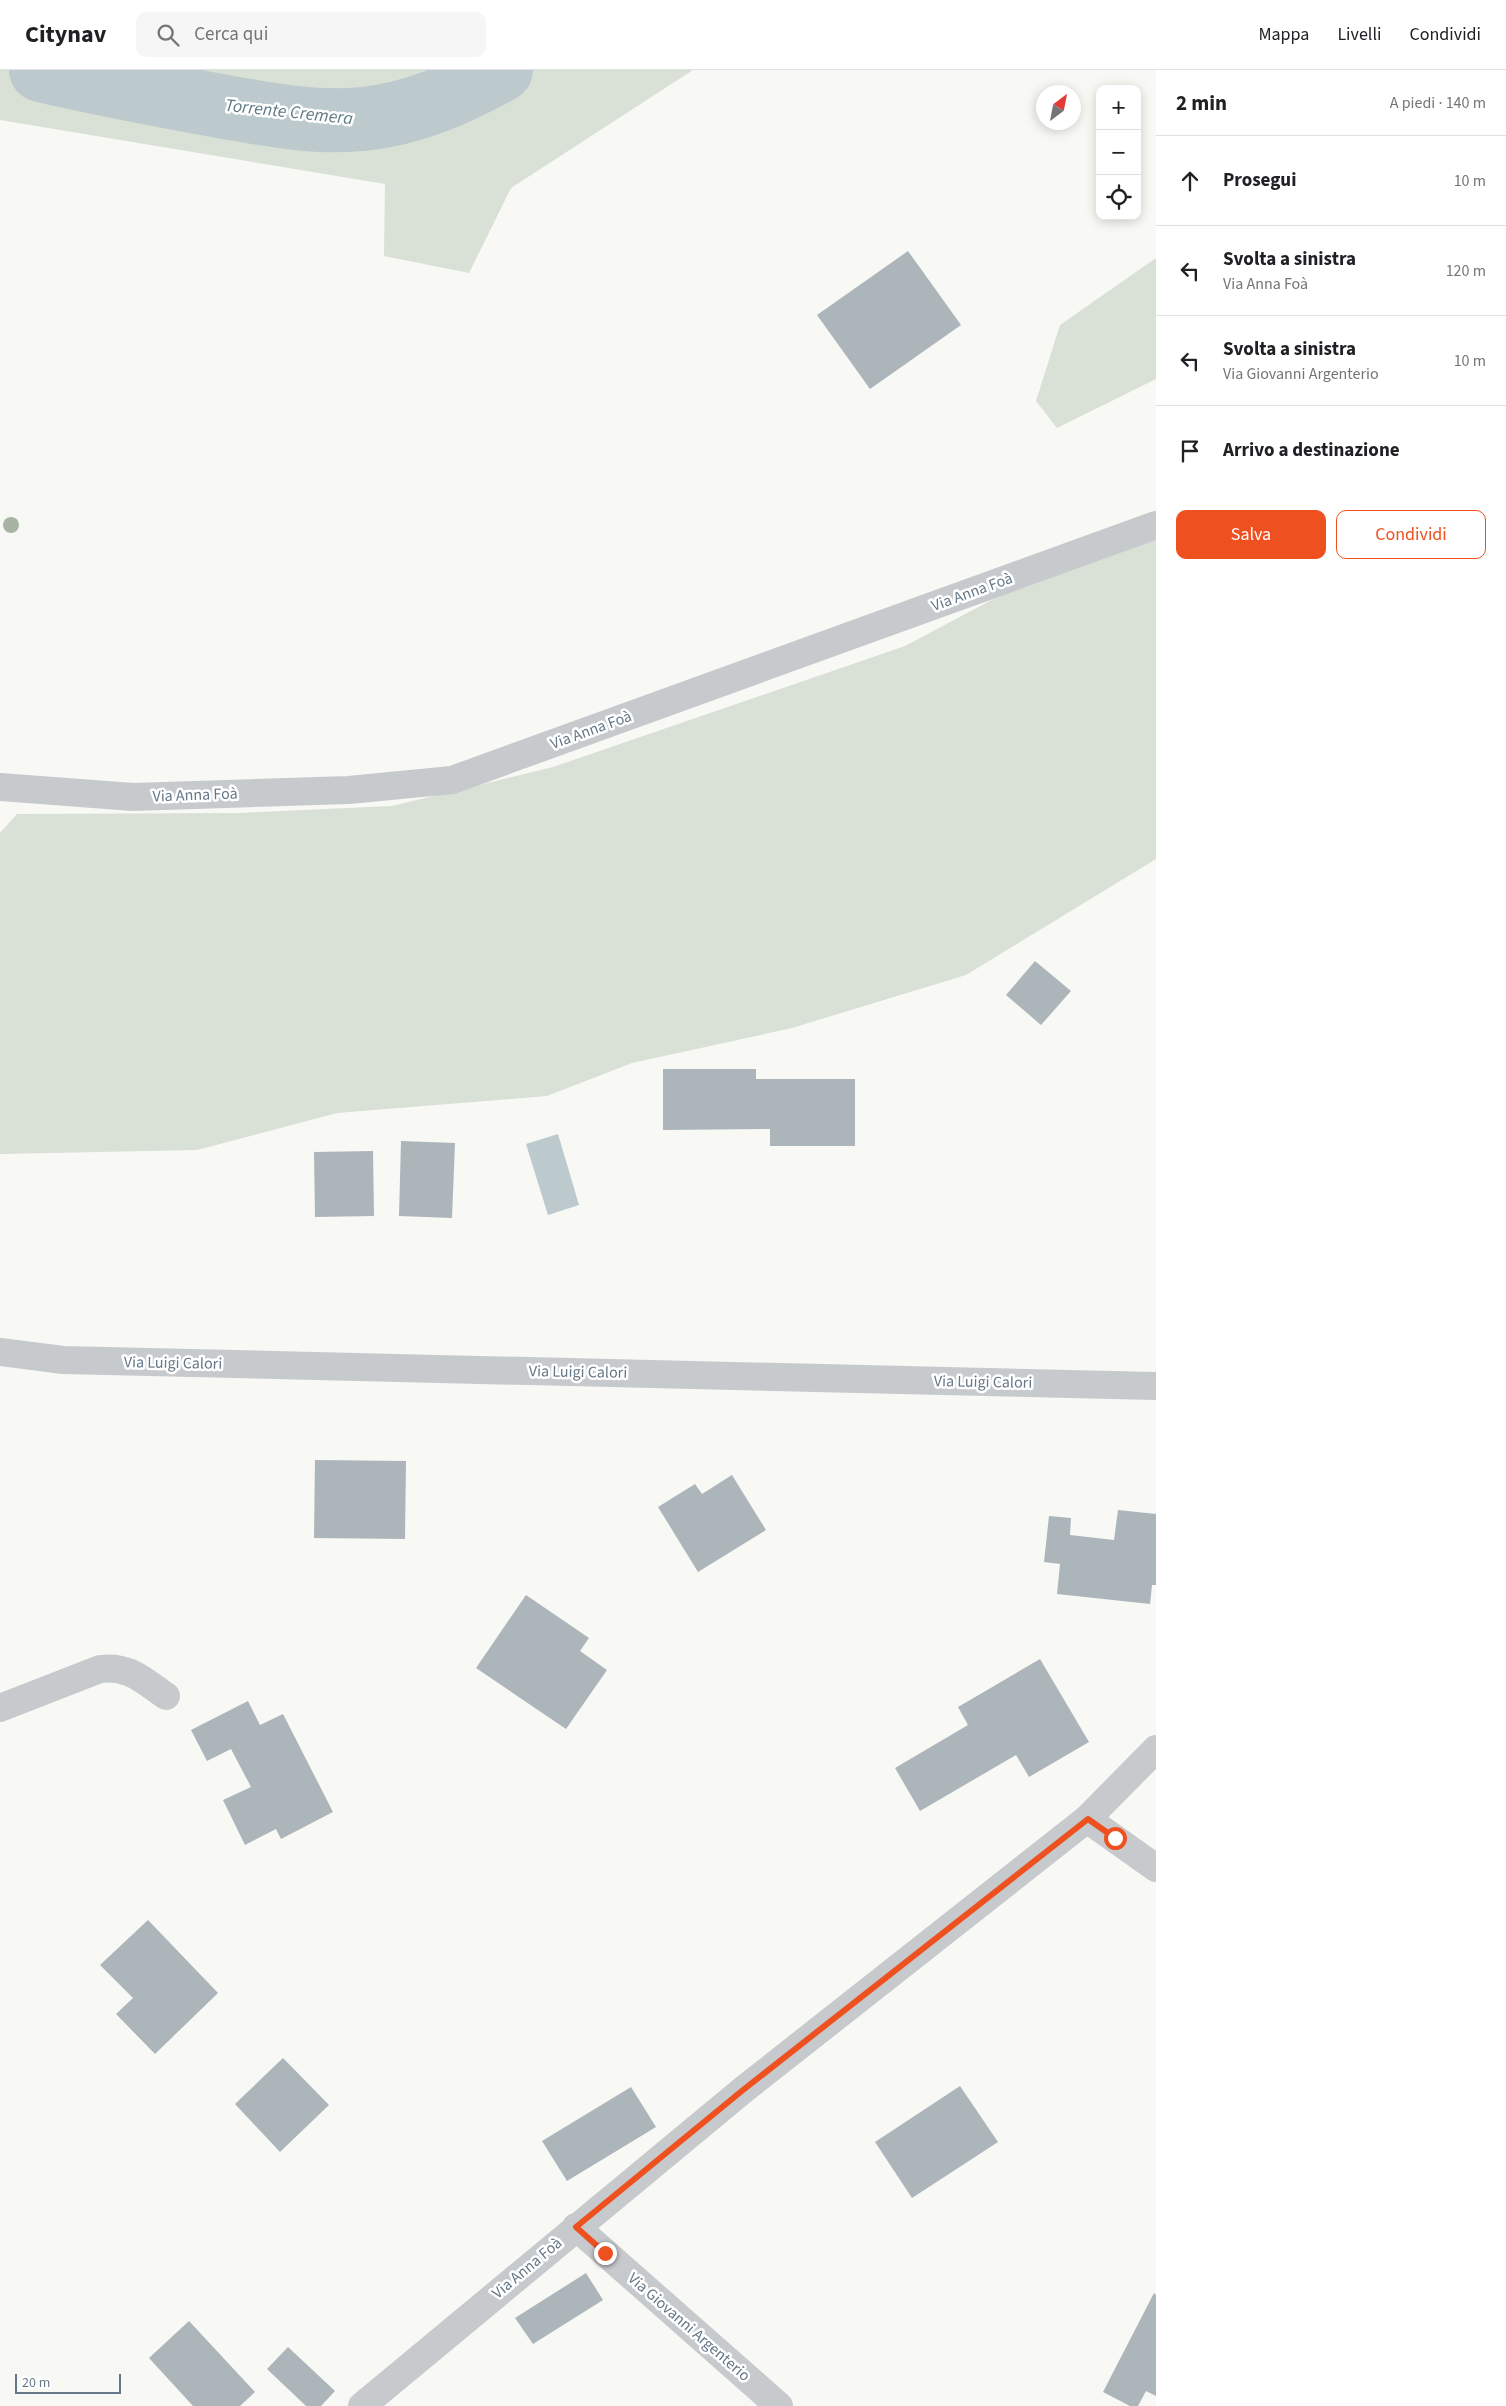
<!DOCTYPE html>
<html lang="it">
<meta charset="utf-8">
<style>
:root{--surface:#fff;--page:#f6f6f6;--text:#202124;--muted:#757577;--line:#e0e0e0;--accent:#ee511f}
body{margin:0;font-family:"Source Sans 3",sans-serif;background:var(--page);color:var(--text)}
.controls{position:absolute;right:15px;top:15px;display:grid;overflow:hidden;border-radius:10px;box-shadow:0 2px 12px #0003}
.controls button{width:45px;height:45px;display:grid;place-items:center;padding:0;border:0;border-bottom:1px solid var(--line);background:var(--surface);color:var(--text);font:25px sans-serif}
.compass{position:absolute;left:1036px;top:15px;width:45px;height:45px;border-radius:50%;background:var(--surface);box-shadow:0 2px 12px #0003;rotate:32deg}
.scale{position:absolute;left:15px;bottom:12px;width:106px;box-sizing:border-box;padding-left:5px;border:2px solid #657888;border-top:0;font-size:14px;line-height:18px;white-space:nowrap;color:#657888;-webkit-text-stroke:4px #fff;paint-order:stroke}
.stop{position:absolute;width:15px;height:15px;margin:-11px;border:4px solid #ee511f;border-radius:50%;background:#fff}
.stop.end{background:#ee511f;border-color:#fff;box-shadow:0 1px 5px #0008}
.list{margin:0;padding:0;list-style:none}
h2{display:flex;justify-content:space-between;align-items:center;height:65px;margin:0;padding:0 20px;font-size:21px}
h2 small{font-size:16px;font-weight:400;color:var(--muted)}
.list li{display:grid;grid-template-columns:32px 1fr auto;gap:15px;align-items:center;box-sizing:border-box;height:90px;padding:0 20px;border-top:1px solid var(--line)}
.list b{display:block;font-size:19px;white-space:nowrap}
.list p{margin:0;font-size:16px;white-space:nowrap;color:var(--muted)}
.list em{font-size:16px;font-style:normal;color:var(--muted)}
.actions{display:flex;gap:10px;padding:15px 20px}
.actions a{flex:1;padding:11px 0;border:1px solid var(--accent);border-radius:10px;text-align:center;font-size:18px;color:var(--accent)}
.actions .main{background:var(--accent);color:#fff}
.icon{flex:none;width:28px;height:28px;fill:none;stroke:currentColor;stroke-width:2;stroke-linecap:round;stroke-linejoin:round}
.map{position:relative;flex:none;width:1156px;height:2336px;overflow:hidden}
header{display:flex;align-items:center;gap:30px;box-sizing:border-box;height:70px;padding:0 25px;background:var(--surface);border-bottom:1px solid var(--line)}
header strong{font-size:24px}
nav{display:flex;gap:28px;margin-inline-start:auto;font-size:18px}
.search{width:350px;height:45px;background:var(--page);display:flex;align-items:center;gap:12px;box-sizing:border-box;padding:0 18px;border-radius:10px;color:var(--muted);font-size:19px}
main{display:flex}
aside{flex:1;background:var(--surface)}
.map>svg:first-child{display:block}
</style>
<header>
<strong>Citynav</strong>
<div class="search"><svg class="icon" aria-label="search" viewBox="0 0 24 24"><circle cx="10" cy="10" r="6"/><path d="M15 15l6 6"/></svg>Cerca qui</div>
<nav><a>Mappa</a><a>Livelli</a><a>Condividi</a></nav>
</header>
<main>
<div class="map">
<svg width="1156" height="2336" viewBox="0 0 1156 2336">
<rect width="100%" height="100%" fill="#f8f8f5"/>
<g fill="#d9e0d6">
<path d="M0,0h693l-182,118 -42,85 -85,-17 1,-72 -385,-64z"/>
<path d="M1156,188v121l-99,49 -21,-27 24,-76z"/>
<path d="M1156,443v346l-190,116 -174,53 -160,35 -85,33 -210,17 -140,37 -197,4v-321l17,-19 221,-1 154,-7 161,-39 352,-121z"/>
</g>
<path fill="#bcc9cd" d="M558,1064l21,71 -31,10 -22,-71z"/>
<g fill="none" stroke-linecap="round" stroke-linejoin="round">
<path stroke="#bcc9cd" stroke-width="64" d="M41,0c59,14 119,25 179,36 45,8 96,18 143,13 50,-5 95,-25 138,-49"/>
</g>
<g fill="#acb5ba">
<path d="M908,181l53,74 -91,64 -53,-74z"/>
<path d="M1035,891l36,30 -30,34 -35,-30z"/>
<path d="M663,999h93v10h99v67h-85v-17l-107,1z"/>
<path d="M401,1071l54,2 -3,75 -53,-2z"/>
<path d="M373,1081l1,65 -59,1 -1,-65z"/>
<path d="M315,1390l91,1 -1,78 -91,-1z"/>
<path d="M732,1405l34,55 -68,42 -40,-65 37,-23 7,10z"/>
<path d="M1118,1440l38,4v71h-4l-2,19 -93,-10 3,-30 -16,-2 5,-46 22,2 -1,17 44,5z"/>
<path d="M526,1525l63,43 -9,13 27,19 -41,59 -90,-61z"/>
<path d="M1040,1589l49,83 -60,35 -13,-22 -96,56 -25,-43 73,-43 -10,-18z"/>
<path d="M248,1631l12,24 23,-11 50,98 -52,27 -5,-10 -31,16 -22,-45 28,-13 -20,-38 -24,12 -16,-31z"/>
<path d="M148,1850l70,73 -63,61 -39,-40 17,-16 -33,-33z"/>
<path d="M283,1988l46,47 -49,47 -45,-48z"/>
<path d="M960,2016l38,56 -86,56 -37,-56z"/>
<path d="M631,2017l25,40 -89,54 -25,-40z"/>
<path d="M586,2203l17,27 -70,44 -18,-26z"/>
<path d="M1154,2223l2,2v101l-10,-5 -8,15h-8l-27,-14z"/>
<path d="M189,2251l66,71 -15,14h-47l-44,-48z"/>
<path d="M288,2277l47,44 -14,15h-15l-39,-37z"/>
</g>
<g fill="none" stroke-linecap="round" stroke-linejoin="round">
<g stroke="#c6cacd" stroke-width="28">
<path d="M0,717l133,10 216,-7 103,-10 704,-255"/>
<path d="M0,1282l63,8 1093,26"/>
<path d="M0,1638l100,-39c29,-4 44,12 66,27"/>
<path d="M1087,1749l69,49"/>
<path d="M576,2157l203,179"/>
<path d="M362,2336l381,-316 344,-271 69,-70"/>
</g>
</g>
<circle fill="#a8b3a3" cx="11" cy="455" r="8"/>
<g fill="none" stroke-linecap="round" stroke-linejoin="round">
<path stroke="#ee511f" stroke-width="6" d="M605,2183l-29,-26 167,-137 345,-271 27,19"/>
</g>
<g text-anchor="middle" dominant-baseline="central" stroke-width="5" stroke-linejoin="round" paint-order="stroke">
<g font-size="16" fill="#657888" stroke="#fff">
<text transform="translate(972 522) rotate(-20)">Via Anna Foà</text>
<text transform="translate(591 660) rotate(-20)">Via Anna Foà</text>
<text transform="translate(195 725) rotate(-2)">Via Anna Foà</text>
<text transform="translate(173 1293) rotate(1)">Via Luigi Calori</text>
<text transform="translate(578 1302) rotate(1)">Via Luigi Calori</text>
<text transform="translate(983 1312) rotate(1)">Via Luigi Calori</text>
<text transform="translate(527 2198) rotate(-40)">Via Anna Foà</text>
<text transform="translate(689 2257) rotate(41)">Via Giovanni Argenterio</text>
</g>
<g font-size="18" font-style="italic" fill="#617a83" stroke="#fff">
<text transform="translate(289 42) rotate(6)">Torrente Cremera</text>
</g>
</g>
</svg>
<div class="controls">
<button>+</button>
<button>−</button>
<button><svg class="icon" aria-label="locate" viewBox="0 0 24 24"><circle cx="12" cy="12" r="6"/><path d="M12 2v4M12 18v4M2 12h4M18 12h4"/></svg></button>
</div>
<svg class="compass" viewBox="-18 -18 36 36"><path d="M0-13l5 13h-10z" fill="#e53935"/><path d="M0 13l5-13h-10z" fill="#757577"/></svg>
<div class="scale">20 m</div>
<div class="stop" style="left:1115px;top:1768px"></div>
<div class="stop end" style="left:605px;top:2183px"></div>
</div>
<aside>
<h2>2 min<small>A piedi · 140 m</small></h2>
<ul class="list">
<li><svg class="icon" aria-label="ahead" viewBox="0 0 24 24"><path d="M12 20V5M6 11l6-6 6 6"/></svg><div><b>Prosegui</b></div><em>10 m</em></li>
<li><svg class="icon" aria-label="left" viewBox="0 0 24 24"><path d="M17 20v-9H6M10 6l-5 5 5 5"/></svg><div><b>Svolta a sinistra</b><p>Via Anna Foà</p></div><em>120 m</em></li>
<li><svg class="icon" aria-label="left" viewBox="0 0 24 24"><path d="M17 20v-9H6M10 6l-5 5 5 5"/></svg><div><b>Svolta a sinistra</b><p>Via Giovanni Argenterio</p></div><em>10 m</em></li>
<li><svg class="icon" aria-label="arrive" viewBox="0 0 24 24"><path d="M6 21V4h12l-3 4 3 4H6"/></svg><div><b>Arrivo a destinazione</b></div></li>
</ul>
<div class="actions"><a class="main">Salva</a><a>Condividi</a></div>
</aside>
</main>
